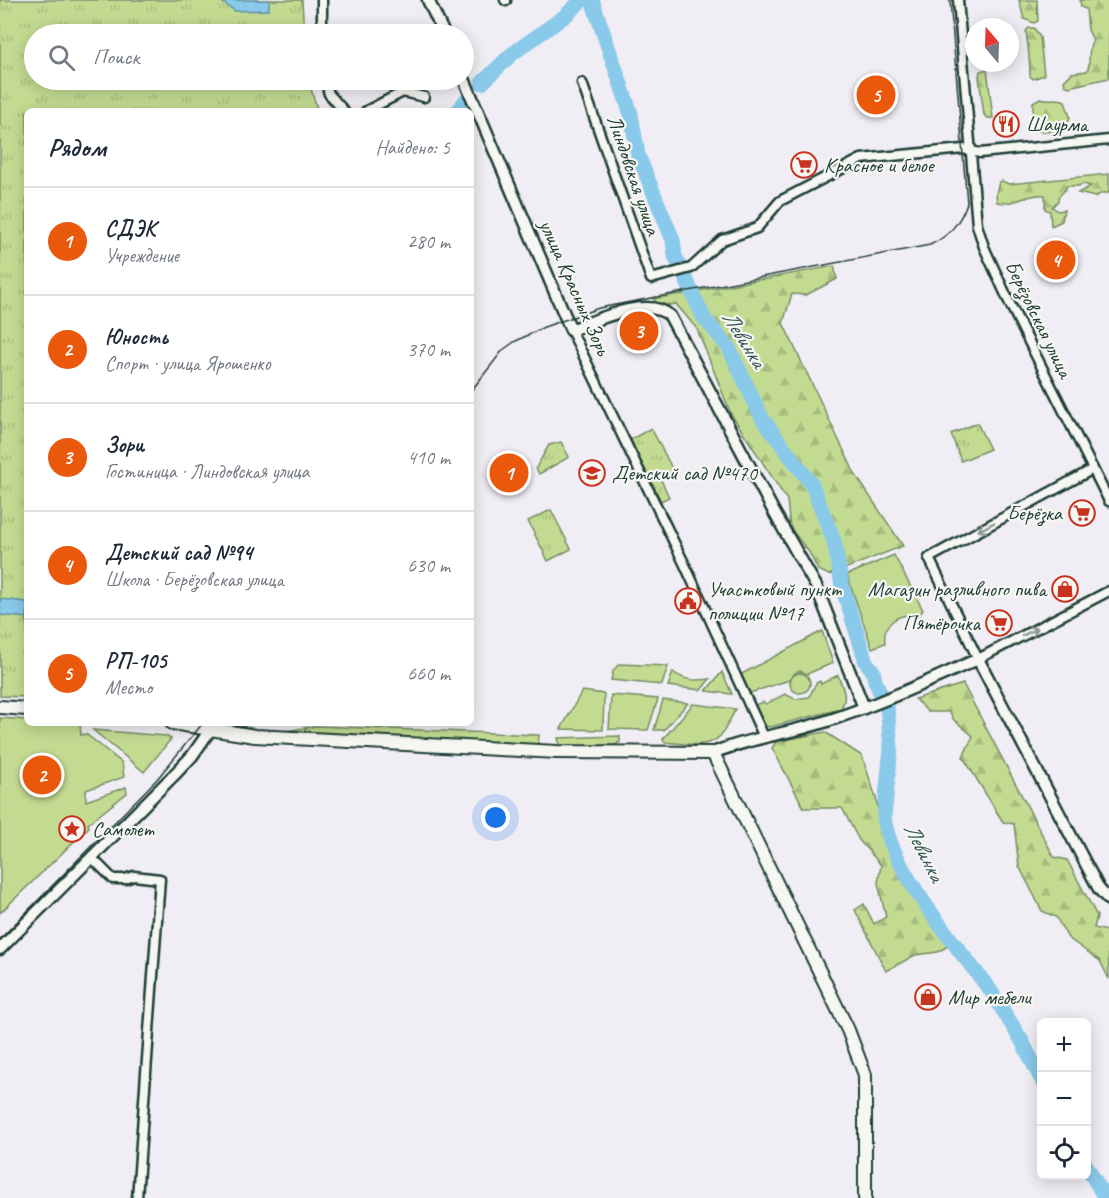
<!DOCTYPE html>
<html lang="ru">
<meta charset="utf-8">
<style>
:root{--surface:#fff;--page:#f6f6f7;--text:#1f2937;--muted:#747a83;--line:#e0e1e3;--accent:#ea580c}
body{margin:0;font-family:Caveat,sans-serif;background:var(--page);color:var(--text)}
.controls{position:absolute;right:18px;bottom:18px;display:grid;overflow:hidden;border-radius:9px;box-shadow:0 3px 15px #0003}
.controls button{width:54px;height:54px;display:grid;place-items:center;padding:0;border:0;border-bottom:2px solid var(--line);background:var(--surface);color:var(--text);font:30px sans-serif}
.compass{position:absolute;left:965px;top:18px;width:54px;height:54px;border-radius:50%;background:var(--surface);box-shadow:0 3px 15px #0003;rotate:341deg}
.you{position:absolute;left:496px;top:818px;width:21px;height:21px;margin:-15px;border:4px solid #fff;border-radius:50%;background:#1a73e8;box-shadow:0 0 0 9px #1a73e833}
.badge{display:grid;place-items:center;width:39px;height:39px;border-radius:50%;background:var(--accent);color:#fff;font-size:20px;font-weight:700}
.pin{position:absolute;translate:-50% -50%;border:3px solid #fff;box-shadow:0 2px 6px #0006}
.list{margin:0;padding:0;list-style:none}
h2{display:flex;justify-content:space-between;align-items:center;height:78px;margin:0;padding:0 24px;font-size:26px}
h2 small{font-size:20px;font-weight:400;color:var(--muted)}
.list li{display:grid;grid-template-columns:39px 1fr auto;gap:18px;align-items:center;box-sizing:border-box;height:108px;padding:0 24px;border-top:2px solid var(--line)}
.list b{display:block;font-size:22px;white-space:nowrap}
.list p{margin:0;font-size:20px;white-space:nowrap;color:var(--muted)}
.list em{font-size:20px;font-style:normal;color:var(--muted)}
.icon{flex:none;width:33px;height:33px;fill:none;stroke:currentColor;stroke-width:2;stroke-linecap:round;stroke-linejoin:round}
.map{position:relative;flex:none;width:1109px;height:1198px;overflow:hidden}
.search{position:absolute;background:var(--surface);box-shadow:0 3px 15px #0003;left:24px;top:24px;width:450px;height:66px;display:flex;align-items:center;gap:15px;box-sizing:border-box;padding:0 21px;border-radius:33px;color:var(--muted);font-size:22px}
.panel{position:absolute;background:var(--surface);box-shadow:0 3px 15px #0003;left:24px;top:108px;width:450px;height:618px;border-radius:9px}
.map>svg:first-child{display:block}
</style>
<div class="map">
<svg width="1109" height="1198" viewBox="0 0 1109 1198">
<defs>
<pattern id="forest-firs" width="22" height="20" patternUnits="userSpaceOnUse" patternTransform="scale(1.5)"><rect width="22" height="20" fill="#c3db91"/><path d="M5 1l3.5 6h-7zM16 11l3.5 6h-7z" fill="#a7bd7e"/></pattern>
<pattern id="park-tufts" width="24" height="20" patternUnits="userSpaceOnUse" patternTransform="scale(1.5)"><rect width="24" height="20" fill="#c3db91"/><path d="M3 7l-1-3M5 7V3M7 7l1-3M15 17l-1-3M17 17v-4M19 17l1-3" fill="none" stroke="#a7bd7e"/></pattern>
</defs>
<rect width="100%" height="100%" fill="#f1edf4"/>
<filter id="ink" filterUnits="userSpaceOnUse"><feTurbulence type="fractalNoise" baseFrequency=".0167" numOctaves="2"/><feDisplacementMap in="SourceGraphic" scale="12" xChannelSelector="R" yChannelSelector="G"/><feConvolveMatrix kernelMatrix="1 2 1 2 8 2 1 2 1" color-interpolation-filters="sRGB"/></filter>
<g filter="url(#ink)">
<g fill="#c3db91" stroke="#718c62" stroke-width="1.5">
<path d="M894,555l29,55 -5,7c-18,-6 -36,6 -33,26l-13,5 -25,-73z"/>
<path d="M822,631l11,32 -26,11 -7,-3 -5,2 -6,7 -42,14 -9,-18z"/>
<path d="M619,664l49,2 -6,19 -51,-5 2,-9z"/>
<path d="M673,672c12,9 22,9 37,7l-9,11 -33,-4z"/>
<path d="M722,672l10,22 -26,-3z"/>
<circle cx="800" cy="683" r="10"/>
<path d="M838,675c4,11 11,24 2,34l-70,18 -4,-1 -11,-21 8,-3 3,2 19,-10 10,5 14,-2 7,-14 4,-2 1,3z"/>
<path d="M582,691l22,3 -1,36 -42,-1z"/>
<path d="M611,695l47,4 -10,31 -39,-1z"/>
<path d="M663,700l25,3 -24,27h-10z"/>
<path d="M693,704l43,5c-5,8 -9,18 -15,26 -12,15 -40,8 -57,7l-1,-3z"/>
<path d="M0,718l27,2v3h53l1,12 5,-1 36,29 2,14 -38,13v11l40,-14 1,6 -39,31 1,3 -89,86z"/>
<path d="M317,726l222,9 -1,11 -260,-14z"/>
<path d="M93,730l73,6 5,3 -27,33z"/>
<path d="M620,736v6l-5,3 -51,2 -4,-2 -2,-7z"/>
</g>
<g fill="url(#forest-firs)" stroke="#718c62" stroke-width="1.5">
<path d="M1019,0h18l1,21 -4,2 -10,-4z"/>
<path d="M1080,0h29v78l-40,9 -4,-2 -1,-4 8,-8 15,-2c5,-10 -1,-19 6,-31l-5,-10 -2,-21 -5,-2z"/>
<path d="M1029,28h5l6,9 4,38 -11,4 -3,-3c0,-13 -2,-31 -4,-45z"/>
<path d="M987,69l6,49h-5l-4,-3 -5,-38 1,-6z"/>
<path d="M1040,98c8,3 16,-1 25,3l5,16 -4,11 -20,4 -7,-1c-6,-8 -6,-19 -6,-29z"/>
<path d="M1109,174v19h-7l-7,4 -17,-4 13,-7 -8,-2 -5,2h-11l-2,4 -6,6 -1,5 -6,6 6,4 6,-1 -2,11 -11,5 -1,-15 -5,-2v-14c-17,-2 -31,11 -48,7l-1,-8 3,-12 3,-1 7,3z"/>
<path d="M834,266l3,13 -31,16 -14,-1 -9,29 72,151 48,72 -74,29 -11,-5 -9,-18 -19,-24 -3,-28 -56,-86 -34,-85 -21,-25 -14,2 -9,-7z"/>
<path d="M963,684l91,173 13,3 30,56 -3,12 14,3 1,48 -9,-18 -32,-23 -12,-21 -14,-6 -23,-45 -5,-42 -11,-2 -40,-65 10,-21 -20,-17 -4,-7h-21l-13,-13z"/>
<path d="M825,732l37,24 14,42 6,31 23,53 46,62 -13,8 -23,3 -29,16 -31,-61 9,-6 10,20 12,-7 -8,-34 3,-18 -22,-25 -17,-32h-38l-32,-60 4,-6z"/>
</g>
<g fill="url(#park-tufts)" stroke="#718c62" stroke-width="1.5">
<path d="M0,0h302l2,34h-270v46h274l10,31h-291v586l-27,-1z"/>
<path d="M977,423l13,26 -29,12 -10,-27z"/>
<path d="M651,428l22,42 -12,10 8,17 -8,4 -31,-61z"/>
<path d="M561,442l8,15 -30,17 -3,-6 13,-23z"/>
<path d="M551,510l20,39 -23,12 -20,-40z"/>
</g>
<g fill="#89c9ea" stroke="#5f91a1" stroke-width="1.5">
<path d="M219,0h50v10l-34,1z"/>
<path d="M0,599l27,3v16l-27,-3z"/>
</g>
<g fill="none" stroke-linecap="round" stroke-linejoin="round">
<g stroke="#89c9ea" stroke-width="15">
<path d="M592,0l39,114 7,41 35,85 2,16 29,62 25,30 33,70 50,67 22,56 8,45 11,35 13,41 7,9 2,10 5,11"/>
<path d="M482,83l30,-29 53,-38 17,-16"/>
<path d="M458,111l7,-10"/>
<path d="M887,707l4,41 -7,69c6,53 76,133 109,177"/>
<path d="M999,1004l23,37 20,40"/>
<path d="M1086,1165l19,33"/>
</g>
<g stroke="#1f3d34" stroke-width="13">
<g id="minor">
<path d="M322,0v34"/>
<path d="M505,0l1,1"/>
<path d="M958,0l19,225 7,22 27,59 98,195"/>
<path d="M325,80l4,14 15,17"/>
<path d="M582,83l69,196 40,-11 31,-28 35,-12 23,-27 81,-42 102,-10 17,4 129,-13"/>
<path d="M366,111l37,-19 21,5"/>
<path d="M571,330l113,233 80,174"/>
<path d="M1093,469l-164,89 49,101 131,-68"/>
<path d="M92,858l21,21h12l9,-3 26,3 -23,319"/>
</g>
</g>
<g stroke="#1f3d34" stroke-width="15">
<g id="tertiary">
<path d="M428,0l16,34"/>
<path d="M464,79l107,251c24,-9 77,-35 99,-14l105,198 41,72 48,122"/>
<path d="M713,753c36,-15 74,-19 111,-31 53,-17 103,-40 154,-63l121,230 10,11"/>
<path d="M0,949l174,-174 18,-19 18,-26"/>
</g>
</g>
<g stroke="#1f3d34" stroke-width="16">
<g id="secondary">
<path d="M0,707l27,2"/>
<path d="M172,723l83,13 302,16 156,1 135,277 17,45v123"/>
</g>
</g>
<use href="#minor" stroke="#f6f6f2" stroke-width="8"/>
<use href="#tertiary" stroke="#f6f6f2" stroke-width="10"/>
<use href="#secondary" stroke="#f6f6f2" stroke-width="12"/>
<g stroke="#1f3d34" stroke-width="1.5">
<path d="M471,391l32,-41 11,-8 30,-15 55,-19 331,-63c19,-9 30,-22 37,-42l-17,-203"/>
<path d="M0,939l157,-160 46,-56"/>
</g>
</g>
<defs><path id="oneway-shaft" d="M-6 0H5M1.5-3L5.5 0L1.5 3" fill="none" stroke-width="1.6" stroke-linecap="round" stroke-linejoin="round" transform="scale(1.5)"/></defs>
<g stroke="#8a9a93">
<use href="#oneway-shaft" transform="translate(986 527) rotate(152)"/>
<use href="#oneway-shaft" transform="translate(1030 632) rotate(-26)"/>
</g>
</g>
<defs>
<g id="restaurant-ring" transform="scale(1.35)"><circle r="9.5" fill="#f6f6f2" stroke="#c8321e" stroke-width="1.5"/><path d="M-5-6h1v4h1v-4h1v4h1v-4h1v5L-1.5 .5V6h-2V.5L-5-1ZM5-6V6H3V1.5H1.5Q1.5-4 5-6Z" fill="#c8321e"/></g>
<g id="supermarket-ring" transform="scale(1.35)"><circle r="9.5" fill="#f6f6f2" stroke="#c8321e" stroke-width="1.5"/><path d="M-6-5.5h2.5l.6 2H6L4.5 2H-2.5L-4.4-4H-6ZM-1.5 3.2a1.3 1.3 0 1 0 .1 0ZM3 3.2a1.3 1.3 0 1 0 .1 0Z" fill="#c8321e"/></g>
<g id="school-ring" transform="scale(1.35)"><circle r="9.5" fill="#f6f6f2" stroke="#c8321e" stroke-width="1.5"/><path d="M0-5L7-2L0 1L-7-2ZM-4 1L0 2.5L4 1V4Q0 6-4 4Z" fill="#c8321e"/></g>
<g id="shop-ring" transform="scale(1.35)"><circle r="9.5" fill="#f6f6f2" stroke="#c8321e" stroke-width="1.5"/><path d="M-5-2.5h2.3a2.7 3.5 0 0 1 5.4 0H5L5.5 6h-11ZM-1.5-2.5h3a1.5 2.3 0 0 0-3 0Z" fill="#c8321e"/></g>
<g id="civic-ring" transform="scale(1.35)"><circle r="9.5" fill="#f6f6f2" stroke="#c8321e" stroke-width="1.5"/><path d="M-.6-6.5H3V-4.5H.6V-3L4-1V1h2V6H-6V1h2V-1L-.6-3ZM-1.2 2.5V6h2.4V2.5Z" fill="#c8321e"/></g>
<g id="sight-ring" transform="scale(1.35)"><circle r="9.5" fill="#f6f6f2" stroke="#c8321e" stroke-width="1.5"/><path d="M0-6L1.8-2.2L6-1.7L2.9 1.2L3.7 5.4L0 3.3L-3.7 5.4L-2.9 1.2L-6-1.7L-1.8-2.2Z" fill="#c8321e"/></g>
</defs>
<g fill-rule="evenodd">
<use href="#restaurant-ring" x="1006" y="124"/>
<use href="#supermarket-ring" x="804" y="165"/>
<use href="#school-ring" x="592" y="473"/>
<use href="#supermarket-ring" x="1082" y="513"/>
<use href="#shop-ring" x="1065" y="589"/>
<use href="#civic-ring" x="688" y="601"/>
<use href="#supermarket-ring" x="999" y="623"/>
<use href="#sight-ring" x="72" y="829"/>
<use href="#shop-ring" x="928" y="997"/>
</g>
<g text-anchor="middle" dominant-baseline="central" stroke-width="4.5" stroke-linejoin="round" paint-order="stroke">
<g font-size="21" fill="#1f3d34" stroke="#f6f6f2" text-anchor="start">
<text x="1026" y="124">Шаурма</text>
<text x="824" y="165">Красное и белое</text>
<text x="612" y="473">Детский сад №470</text>
<text x="1062" y="513" text-anchor="end">Берёзка</text>
<text x="708" y="589">Участковый пункт<tspan x="708" dy="24">полиции №17</tspan></text>
<text x="1046" y="589" text-anchor="end">Магазин разливного пива</text>
<text x="980" y="623" text-anchor="end">Пятёрочка</text>
<text x="92" y="829">Самолет</text>
<text x="948" y="997">Мир мебели</text>
</g>
<g font-size="21" fill="#1f3d34" stroke="#f6f6f2">
<text transform="translate(634 175) rotate(71)">Линдовская улица</text>
<text transform="translate(575 287) rotate(66)">улица Красных Зорь</text>
<text transform="translate(1039 319) rotate(64)">Берёзовская улица</text>
</g>
<g font-size="22" font-style="italic" fill="#345958" stroke="#f6f6f2">
<text transform="translate(744 339) rotate(58)">Левинка</text>
<text transform="translate(924 852) rotate(63)">Левинка</text>
</g>
</g>
</svg>
<div class="controls">
<button>+</button>
<button>−</button>
<button><svg class="icon" aria-label="locate" viewBox="0 0 24 24"><circle cx="12" cy="12" r="6"/><path d="M12 2v4M12 18v4M2 12h4M18 12h4"/></svg></button>
</div>
<svg class="compass" viewBox="-18 -18 36 36"><path d="M0-13l5 13h-10z" fill="#e53935"/><path d="M0 13l5-13h-10z" fill="#747a83"/></svg>
<div class="you"></div>
<div class="pin badge" style="left:509px;top:473px">1</div>
<div class="pin badge" style="left:42px;top:775px">2</div>
<div class="pin badge" style="left:639px;top:331px">3</div>
<div class="pin badge" style="left:1056px;top:260px">4</div>
<div class="pin badge" style="left:876px;top:95px">5</div>
<div class="search"><svg class="icon" aria-label="search" viewBox="0 0 24 24"><circle cx="10" cy="10" r="6"/><path d="M15 15l6 6"/></svg>Поиск</div>
<section class="panel">
<h2>Рядом<small>Найдено: 5</small></h2>
<ul class="list">
<li><span class="badge">1</span><div><b>СДЭК</b><p>Учреждение</p></div><em>280 m</em></li>
<li><span class="badge">2</span><div><b>Юность</b><p>Спорт · улица Ярошенко</p></div><em>370 m</em></li>
<li><span class="badge">3</span><div><b>Зори</b><p>Гостиница · Линдовская улица</p></div><em>410 m</em></li>
<li><span class="badge">4</span><div><b>Детский сад №94</b><p>Школа · Берёзовская улица</p></div><em>630 m</em></li>
<li><span class="badge">5</span><div><b>РП-105</b><p>Место</p></div><em>660 m</em></li>
</ul>
</section>
</div>
